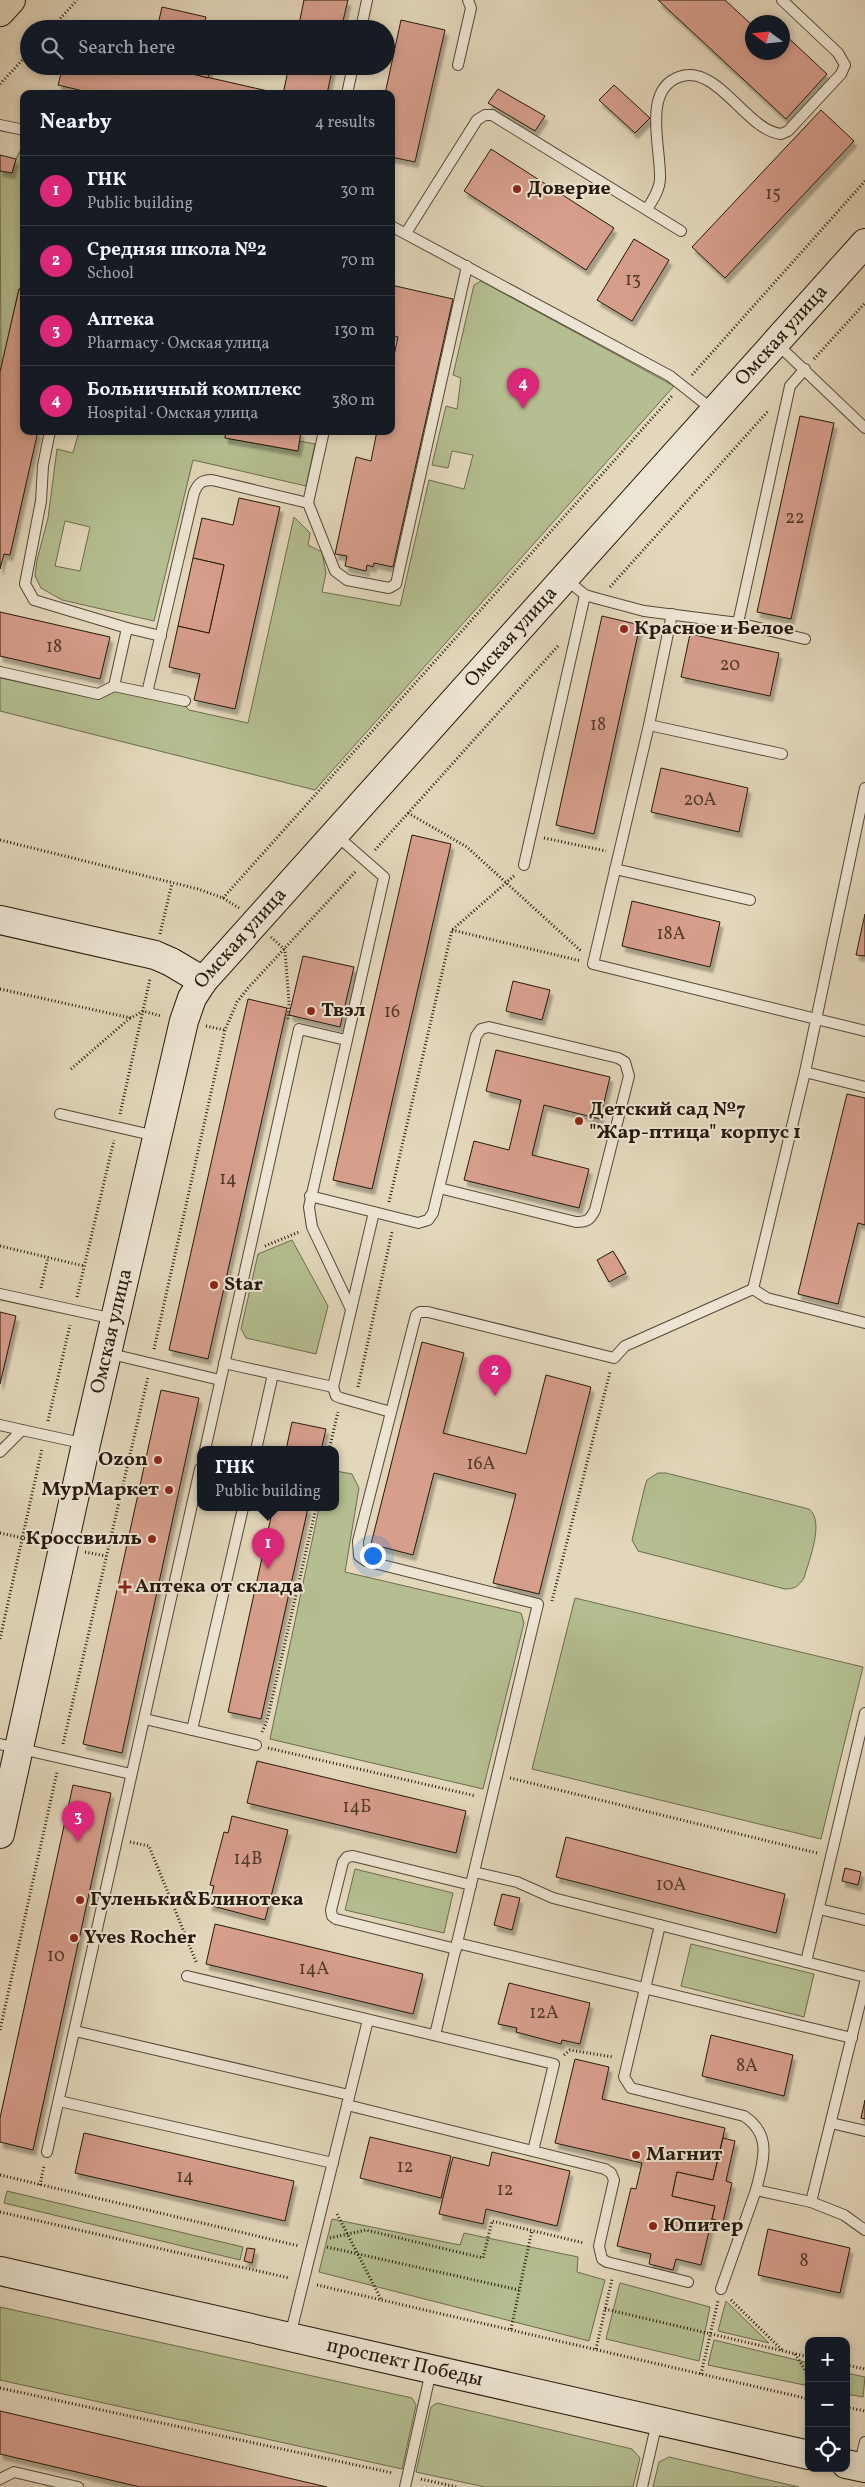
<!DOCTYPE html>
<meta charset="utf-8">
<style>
:root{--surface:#171b24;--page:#242831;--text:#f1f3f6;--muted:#9ea1a6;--line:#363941;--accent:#db2777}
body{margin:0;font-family:Vollkorn,serif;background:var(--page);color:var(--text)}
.controls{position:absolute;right:15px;bottom:15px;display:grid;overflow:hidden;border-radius:10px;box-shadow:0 2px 8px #0003}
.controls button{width:45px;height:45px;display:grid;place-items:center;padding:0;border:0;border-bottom:1px solid var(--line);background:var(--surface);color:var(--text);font:25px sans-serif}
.compass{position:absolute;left:745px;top:15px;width:45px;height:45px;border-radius:50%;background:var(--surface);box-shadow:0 2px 8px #0003;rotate:285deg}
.you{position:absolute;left:372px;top:1555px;width:18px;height:18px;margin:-12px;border:4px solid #fff;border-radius:50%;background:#1a73e8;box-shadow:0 0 0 8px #1a73e833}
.badge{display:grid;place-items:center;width:32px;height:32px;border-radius:50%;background:var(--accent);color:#fff;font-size:16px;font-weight:700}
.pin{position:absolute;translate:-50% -41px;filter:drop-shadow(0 1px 2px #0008)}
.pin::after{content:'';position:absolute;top:26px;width:18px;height:15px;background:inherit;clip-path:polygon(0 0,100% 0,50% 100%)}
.popup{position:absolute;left:197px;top:1446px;width:142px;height:65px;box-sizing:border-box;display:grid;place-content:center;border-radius:10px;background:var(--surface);filter:drop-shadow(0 1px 4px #0005);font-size:16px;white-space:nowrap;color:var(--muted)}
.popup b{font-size:19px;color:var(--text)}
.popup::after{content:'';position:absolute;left:50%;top:100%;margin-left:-10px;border:10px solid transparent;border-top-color:var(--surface)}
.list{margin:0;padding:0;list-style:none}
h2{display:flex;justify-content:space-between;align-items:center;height:65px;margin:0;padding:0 20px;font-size:21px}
h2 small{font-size:16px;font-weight:400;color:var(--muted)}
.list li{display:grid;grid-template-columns:32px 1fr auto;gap:15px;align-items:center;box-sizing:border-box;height:70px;padding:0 20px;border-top:1px solid var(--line)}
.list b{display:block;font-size:19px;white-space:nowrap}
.list p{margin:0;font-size:16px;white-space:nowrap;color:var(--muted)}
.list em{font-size:16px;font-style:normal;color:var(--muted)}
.icon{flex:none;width:28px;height:28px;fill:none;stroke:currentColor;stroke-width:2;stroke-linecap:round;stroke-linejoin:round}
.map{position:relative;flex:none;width:865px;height:2487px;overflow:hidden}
.search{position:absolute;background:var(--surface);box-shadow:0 2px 8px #0003;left:20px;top:20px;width:375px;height:55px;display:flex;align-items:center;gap:12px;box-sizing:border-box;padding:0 18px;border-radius:28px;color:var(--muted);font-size:19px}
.panel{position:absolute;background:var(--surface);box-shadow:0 2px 8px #0003;left:20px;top:90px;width:375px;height:345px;border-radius:10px}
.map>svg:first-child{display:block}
</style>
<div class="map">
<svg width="865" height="2487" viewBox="0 0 865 2487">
<defs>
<filter id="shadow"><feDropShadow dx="3" dy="5.5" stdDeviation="1" flood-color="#0004"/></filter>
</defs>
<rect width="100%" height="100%" fill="#e3d7bb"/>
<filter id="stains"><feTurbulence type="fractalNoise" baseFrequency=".004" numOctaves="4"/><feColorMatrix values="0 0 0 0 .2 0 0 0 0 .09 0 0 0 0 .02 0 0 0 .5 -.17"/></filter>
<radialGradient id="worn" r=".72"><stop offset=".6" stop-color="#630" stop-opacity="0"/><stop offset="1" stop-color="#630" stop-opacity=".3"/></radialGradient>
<g fill="#b4be90" stroke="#6c6c4e" fill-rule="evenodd">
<path d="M24,143v147l-5,-1 -18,80 -1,-198 12,2 4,-14z"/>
<path d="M481,281l193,105 -359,404 -315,-79v-36l98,23 17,-8 69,15 5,5 59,13 46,-206 16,16 -2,12 14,7 4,21 -4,19 78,14 29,-126 35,9 9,-34 -21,-4 -4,17 -16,-3 14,-59 11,3 4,-31 -8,-3 21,-90z"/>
<path d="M79,431h147l-1,7 72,13 2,-10 16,3 -9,42 -113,-26 -39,161 -92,-21 -21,-12 -6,-12 2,-16 11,-42 9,-69 16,4zM65,521l25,6 -10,44 -25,-5z"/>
<path d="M292,1240l36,66 -12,48 -70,-16 -5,-9 17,-75z"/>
<path d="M336,1471l16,3 7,14 -14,84 176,41 3,10 -41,166 -213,-50 49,-231h17z"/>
<path d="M658,1473h8l143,36c16,12 0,51 -5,69 -5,8 -9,11 -19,11l-147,-38 -6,-11 13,-54 2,-6z"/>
<path d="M575,1598l288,69 -42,172 -289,-70z"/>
<path d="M355,1869l98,24 -9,40 -99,-23z"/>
<path d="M691,1944l123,30 -10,43 -123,-31z"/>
<path d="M7,2191l236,56 -3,13 -236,-57z"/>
<path d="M332,2219l128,26 4,-12 114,24 -1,15 28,8 -16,61 -270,-69z"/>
<path d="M620,2283l90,24 -11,54 -93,-22z"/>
<path d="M726,2301l43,42 -51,-12z"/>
<path d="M0,2307l412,91 4,7 -14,64 -402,-89z"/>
<path d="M714,2340l95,23v23l-101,-21z"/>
<path d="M846,2373l19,4 -2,20 -17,-3z"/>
<path d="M437,2403l195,46 8,9 -7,29h-148l-69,-15 15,-65z"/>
<path d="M669,2457l130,30h-146l6,-25z"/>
</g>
<g fill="#d79e8c" stroke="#24190b" filter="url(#shadow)">
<path d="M304,0h44l-7,29h-43z"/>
<path d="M658,0h67l27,25v27h30v-20l45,42 -41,45z"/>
<path d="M162,7l44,10 -3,12h-46z"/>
<path d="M401,20l44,10 -30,132 -24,-5v-63h-6z"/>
<path d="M63,66h132l-2,8 88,20h-185l-38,-9z"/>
<path d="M195,66h15l-2,12 -15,-4z"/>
<path d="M289,66h44l-6,28h-44z"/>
<path d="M614,85l36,33 -15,15 -36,-33z"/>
<path d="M498,89l47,27 -10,15 -47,-28z"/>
<path d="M821,110l33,31 -129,137 -33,-31z"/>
<path d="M491,149l123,79 -28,42 -122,-79z"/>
<path d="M0,155l16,4 -4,14 -12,-2z"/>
<path d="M634,239l35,21 -37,61 -35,-21z"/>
<path d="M391,285l62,14 -60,268 -19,-4 -1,4 -6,-2 -1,6 -21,-5 2,-10 -12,-2 21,-97 15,4 6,-30h14v-62l7,-32 -7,-2z"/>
<path d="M19,289l5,1v141h14l-28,124 -6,-1 -4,15v-197z"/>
<path d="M800,416l34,7 -43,196 -34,-7z"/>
<path d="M226,431h75l-3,20 -73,-13z"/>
<path d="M239,498l41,9 -45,202 -41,-9 6,-26 -31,-7 9,-41 31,7 15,-68 -31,-7 9,-40 31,7z"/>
<path d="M193,558l31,7 -15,68 -31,-7z"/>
<path d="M0,612l110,25 -10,42 -100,-23z"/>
<path d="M602,616l38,9 -46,209 -38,-9z"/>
<path d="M690,634l89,19 -9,43 -89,-19z"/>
<path d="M661,768l87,20 -9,44 -88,-20z"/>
<path d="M412,835l39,9 -79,345 -39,-9z"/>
<path d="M632,901l88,21 -10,45 -88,-21z"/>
<path d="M865,914v42l-9,-1z"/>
<path d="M303,956l51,11 -14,60 -51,-12z"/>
<path d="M513,981l37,9 -8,30 -36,-9z"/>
<path d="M248,999l39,9 -79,351 -39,-9z"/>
<path d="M496,1050l114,27 -10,42 -56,-14 -12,50 57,14 -10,39 -115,-28 10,-39 35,9 12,-50 -35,-9z"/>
<path d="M847,1094l18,4v127l-7,-2 -20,81 -40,-10z"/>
<path d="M613,1251l13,22 -17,9 -12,-22z"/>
<path d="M0,1312l16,4 -16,68z"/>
<path d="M422,1342l42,11 -21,80 83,21 20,-79 45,12 -52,207 -46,-11 23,-89 -82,-21 -21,82 -42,-11z"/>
<path d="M161,1390l38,8 -77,355 -39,-9z"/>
<path d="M292,1422l34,7 -5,21h-35z"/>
<path d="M273,1508h35l-47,211 -33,-7z"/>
<path d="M257,1761l209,50 -10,42 -209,-50z"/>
<path d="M73,1785l38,8 -78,357 -33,-8v-24z"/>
<path d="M232,1816l56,14 -23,90 -56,-15 5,-19 -4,-1 14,-53 4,1z"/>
<path d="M566,1837l219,57 -9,39 -220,-56z"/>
<path d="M845,1868l16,4 -3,13 -16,-4z"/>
<path d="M502,1894l18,4 -8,32 -18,-5z"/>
<path d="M215,1924l208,50 -10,40 -207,-50z"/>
<path d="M509,1983l81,20 -10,41 -18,-4 -1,4 -45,-12 1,-4 -19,-4z"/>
<path d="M711,2035l82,20 -9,41 -82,-20z"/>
<path d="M575,2059l34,8 -7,32 123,29 -12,52 -36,-8 -5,24 43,10 -14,59 -25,-6 -3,11 -24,-6 2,-10 -34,-8 14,-58 5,1 6,-26 -87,-20z"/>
<path d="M865,2100v19l-4,-1z"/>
<path d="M84,2133l210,48 -9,40 -210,-48z"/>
<path d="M370,2137l81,19 -10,42 -81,-20z"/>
<path d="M723,2138l12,3 -9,40 6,2 -9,39 -11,-3 3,-13 -43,-10 5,-24 36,8z"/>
<path d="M492,2152l78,19 -13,55 -71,-17 -3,15 -44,-10 14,-57 36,9z"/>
<path d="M768,2229l82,19 -10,45 -82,-18z"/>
<path d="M247,2248l8,1 -3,14 -8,-2z"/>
<path d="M0,2411l327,76h-187l-140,-33z"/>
</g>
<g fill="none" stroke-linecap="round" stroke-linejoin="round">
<g stroke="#544837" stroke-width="12">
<g id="service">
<path d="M361,29l6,-29"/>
<path d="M458,65l13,-57 -3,-8"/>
<path d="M347,94l6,-28"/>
<path d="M0,125l24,5"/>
<path d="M647,209c6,-9 13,-20 13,-31 1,-30 -18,-88 19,-101 8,-3 18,-2 26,2 26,12 49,52 76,55l7,-3 53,-57 4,-9 -7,-12 -56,-53"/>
<path d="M391,226l279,150 43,34"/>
<path d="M406,233l71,-113 8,-5h7l189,116"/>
<path d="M776,343l89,85"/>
<path d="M50,431l-7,35 -2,35 -16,83 9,16 93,28"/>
<path d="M308,503l16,-72"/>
<path d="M566,579l19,16 14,4 45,12 94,12 67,16"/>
<path d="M672,614l-23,111 -56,239 272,67"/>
<path d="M738,623l52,-237 15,-17"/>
<path d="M0,672l98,22 16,-8 71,15"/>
<path d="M114,686l13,-58 34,8"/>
<path d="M147,693l47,-200c4,-10 8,-13 18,-13l96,23 27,68 12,9 42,8 7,-4 71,-318"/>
<path d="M649,725l133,29"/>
<path d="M336,835l48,42 -75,330 3,20 39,82"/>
<path d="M524,865l61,-270"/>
<path d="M615,869l135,31"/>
<path d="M805,1072l60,15"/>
<path d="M60,1114l96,22"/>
<path d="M310,1196l108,27 10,-3 5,-7 43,-177 5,-7 8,-2 129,31 7,4 4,14 -34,134c-5,10 -8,12 -19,12l-137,-34"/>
<path d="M753,1289l52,-217 60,-284"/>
<path d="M753,1289l14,9 98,25"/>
<path d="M0,1294l114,25"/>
<path d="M107,1353l113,27"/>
<path d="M224,1363l109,24 41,-175"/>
<path d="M333,1387l3,9 5,2 50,14"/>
<path d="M0,1425l22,5"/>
<path d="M205,1450l94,-421 47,11"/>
<path d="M256,1450l17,-76"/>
<path d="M0,1452l22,-22 64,14"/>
<path d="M865,1713l-59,249 59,15"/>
<path d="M145,1719l111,26"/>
<path d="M192,1730l51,-222"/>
<path d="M0,1744l131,30"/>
<path d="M474,1872l43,10 36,16 253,64"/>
<path d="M819,1909l46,11"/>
<path d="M660,1925l-36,152 7,11 113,28c29,19 19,46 12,74"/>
<path d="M457,1943l395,95"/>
<path d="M456,1949l-120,-30 -4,-3 -1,-6 12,-48 4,-5 6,-1 118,29"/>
<path d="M187,1976l367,88 -21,87"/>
<path d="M75,2031l274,64"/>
<path d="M435,2035l103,-431 -172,-43 -7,-5 -1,-15 58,-226 4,-3h8l186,46 11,-12 128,-57"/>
<path d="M59,2101l274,62"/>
<path d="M347,2105l258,64 6,4 3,7 -15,66 3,13 5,3 81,20"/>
<path d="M831,2123l34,8"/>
<path d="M47,2152l153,-683"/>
<path d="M811,2202l33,13 21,15"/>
<path d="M721,2289l35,-99 55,12 54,-219"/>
<path d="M290,2336l78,-316"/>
<path d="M859,2466l6,-24"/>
<path d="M0,2479l14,-7 64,15"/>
<path d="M405,2487l26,-116"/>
<path d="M642,2487l15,-65"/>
</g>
</g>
<g stroke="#24190b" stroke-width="30">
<g id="secondary">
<path d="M0,920l155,35 16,7 32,19"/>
<path id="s1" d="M0,1834l86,-390 98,-423 8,-23 11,-17 662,-738"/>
<path id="s2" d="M0,2271l809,184"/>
<path d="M846,2464l19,4"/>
</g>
</g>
<g stroke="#24190b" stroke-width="30">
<path id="primary" d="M0,12l11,-12"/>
</g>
<g stroke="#24190b" stroke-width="3" stroke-dasharray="1 2.5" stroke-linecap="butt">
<path d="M51,29l26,-29"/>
<path d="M0,84l29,-31"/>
<path d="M814,359l51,-56"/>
<path d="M692,375l173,-194"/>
<path d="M610,587l159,-177"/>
<path d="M408,813l59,34 114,104"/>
<path d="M544,838l62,13"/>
<path d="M0,840l198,49 25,9 16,10"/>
<path d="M375,850l183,-204"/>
<path d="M223,898l449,-502"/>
<path d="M452,930l129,31"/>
<path d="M160,934l12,-51"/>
<path d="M271,937l14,13 4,52 -1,17"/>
<path d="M0,989l131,29 12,-7 18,5"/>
<path d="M206,1026l19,4"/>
<path d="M71,1069l59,-51"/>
<path d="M120,1114l30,-135"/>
<path d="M389,1202l63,-272 63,-55"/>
<path d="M0,1246l84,20"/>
<path d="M265,1246l34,-14"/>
<path d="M41,1288l7,-31"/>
<path d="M77,1297l37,-157"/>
<path d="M154,1349l71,-319 12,-28 11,-14 108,-117"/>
<path d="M358,1387l34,-155"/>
<path d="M48,1421l22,-96"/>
<path d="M329,1450l9,-38"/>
<path d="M0,1533l41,9"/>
<path d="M85,1552l21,4"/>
<path d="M552,1601l58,-229"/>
<path d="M0,1639l42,-190"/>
<path d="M262,1732l5,-11 49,-213"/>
<path d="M63,1744l85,-367"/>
<path d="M268,1748l208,48"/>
<path d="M510,1778l307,75"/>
<path d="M130,1842l19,4 48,118"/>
<path d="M0,2030l57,-258"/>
<path d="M564,2055l6,-5 43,7"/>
<path d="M0,2175l299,71"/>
<path d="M40,2185l4,-19"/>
<path d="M0,2212l289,66"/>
<path d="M337,2214l44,85"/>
<path d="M330,2238l36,-8 117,28 9,-37 92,22"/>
<path d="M327,2247l192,43"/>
<path d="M317,2285l492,114"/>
<path d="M731,2300l51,50"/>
<path d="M605,2309l204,48"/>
<path d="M511,2329l21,-99"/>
<path d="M596,2349l16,-70"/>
<path d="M795,2354l14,22"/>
<path d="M846,2365l19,4"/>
<path d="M701,2374l17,-73"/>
<path d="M0,2388l393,85"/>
<path d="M846,2407l19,4"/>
<path d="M421,2479l36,8"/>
</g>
<use href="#service" stroke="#ede5d3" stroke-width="10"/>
<use href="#secondary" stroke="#ede5d3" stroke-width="28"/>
<use href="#primary" stroke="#e3d7bb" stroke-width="28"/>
</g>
<g fill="#8f2418" stroke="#ede5d3" stroke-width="2">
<circle cx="517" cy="189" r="5"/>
<circle cx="624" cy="629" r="5"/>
<circle cx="311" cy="1011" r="5"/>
<circle cx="579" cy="1121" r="5"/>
<circle cx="214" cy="1285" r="5"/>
<circle cx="158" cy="1460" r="5"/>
<circle cx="169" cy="1490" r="5"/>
<circle cx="152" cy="1539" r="5"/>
<path d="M122.5 1579.5h5v5h5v5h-5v5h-5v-5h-5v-5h5z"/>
<circle cx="80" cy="1900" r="5"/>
<circle cx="74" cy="1938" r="5"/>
<circle cx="636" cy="2155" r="5"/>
<circle cx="653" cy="2226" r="5"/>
</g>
<g text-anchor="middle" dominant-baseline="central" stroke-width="4" stroke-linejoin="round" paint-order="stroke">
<g font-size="18" fill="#513a2b">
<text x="773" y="194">15</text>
<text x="633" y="280">13</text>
<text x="795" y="518">22</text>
<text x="54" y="647">18</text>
<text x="730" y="665">20</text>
<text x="598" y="725">18</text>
<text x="700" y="800">20А</text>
<text x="671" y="934">18А</text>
<text x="392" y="1012">16</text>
<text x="228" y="1179">14</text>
<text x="481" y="1464">16А</text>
<text x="357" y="1807">14Б</text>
<text x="248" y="1859">14В</text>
<text x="671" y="1885">10А</text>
<text x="56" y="1956">10</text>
<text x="314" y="1969">14А</text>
<text x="544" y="2013">12А</text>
<text x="747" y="2066">8А</text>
<text x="405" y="2167">12</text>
<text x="185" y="2177">14</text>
<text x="505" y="2190">12</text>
<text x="804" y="2261">8</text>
</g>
<g font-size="20" font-weight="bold" fill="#24190b" stroke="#ede5d3" text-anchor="start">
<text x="527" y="189">Доверие</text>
<text x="634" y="629">Красное и Белое</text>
<text x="321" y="1011">Твэл</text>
<text x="589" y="1110">Детский сад №7<tspan x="589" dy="23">"Жар-птица" корпус 1</tspan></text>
<text x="224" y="1285">Star</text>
<text x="148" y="1460" text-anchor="end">Ozon</text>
<text x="159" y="1490" text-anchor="end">МурМаркет</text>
<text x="142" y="1539" text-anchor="end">Кроссвилль</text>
<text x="135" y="1587">Аптека от склада</text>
<text x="90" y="1900">Гуленьки&amp;Блинотека</text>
<text x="84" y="1938">Yves Rocher</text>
<text x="646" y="2155">Магнит</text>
<text x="663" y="2226">Юпитер</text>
</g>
<g font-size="20" fill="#24190b" stroke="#ede5d3">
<text stroke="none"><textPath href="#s1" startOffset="1745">Омская улица</textPath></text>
<text stroke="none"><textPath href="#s1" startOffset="1340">Омская улица</textPath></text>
<text stroke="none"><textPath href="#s1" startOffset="935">Омская улица</textPath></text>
<text stroke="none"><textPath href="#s1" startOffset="515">Омская улица</textPath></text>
<text stroke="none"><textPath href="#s2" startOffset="415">проспект Победы</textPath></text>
</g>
</g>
<rect width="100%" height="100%" filter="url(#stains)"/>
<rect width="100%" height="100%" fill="url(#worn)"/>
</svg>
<div class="controls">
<button>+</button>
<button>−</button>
<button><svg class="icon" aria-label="locate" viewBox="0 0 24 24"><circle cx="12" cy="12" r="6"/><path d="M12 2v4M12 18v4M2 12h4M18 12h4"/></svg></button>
</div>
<svg class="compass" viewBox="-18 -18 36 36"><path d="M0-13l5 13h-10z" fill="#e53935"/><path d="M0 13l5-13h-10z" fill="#9ea1a6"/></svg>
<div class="you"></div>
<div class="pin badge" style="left:268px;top:1569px">1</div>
<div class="popup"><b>ГНК</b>Public building</div>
<div class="pin badge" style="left:495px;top:1396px">2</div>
<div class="pin badge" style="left:78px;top:1842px">3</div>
<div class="pin badge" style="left:523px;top:409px">4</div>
<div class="search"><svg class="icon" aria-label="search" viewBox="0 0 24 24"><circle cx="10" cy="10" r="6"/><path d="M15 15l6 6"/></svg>Search here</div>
<section class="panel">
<h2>Nearby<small>4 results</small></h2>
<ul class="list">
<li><span class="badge">1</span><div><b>ГНК</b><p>Public building</p></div><em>30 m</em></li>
<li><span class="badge">2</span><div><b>Средняя школа №2</b><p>School</p></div><em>70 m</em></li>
<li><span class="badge">3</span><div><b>Аптека</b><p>Pharmacy · Омская улица</p></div><em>130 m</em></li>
<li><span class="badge">4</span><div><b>Больничный комплекс</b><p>Hospital · Омская улица</p></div><em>380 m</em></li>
</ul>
</section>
</div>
